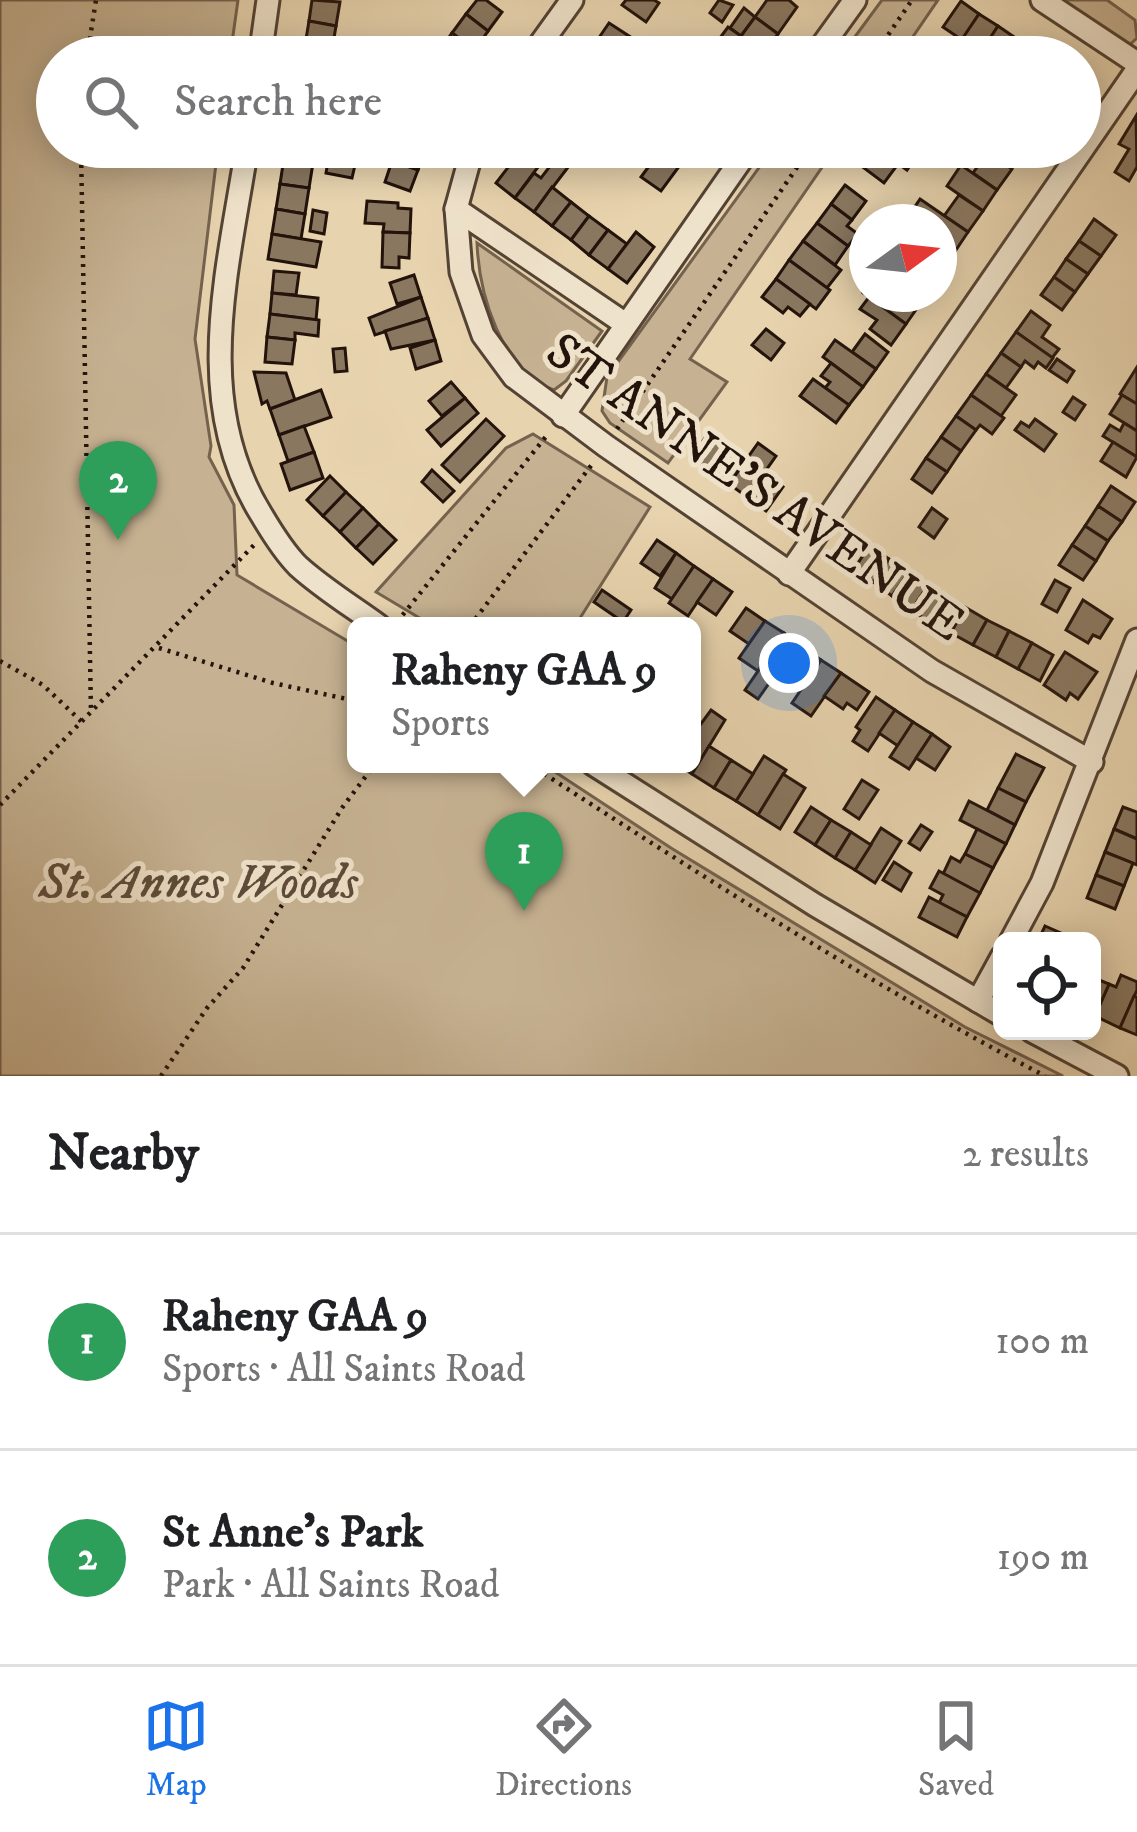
<!DOCTYPE html>
<meta charset="utf-8">
<style>
:root{--surface:#fff;--page:#f6f6f6;--text:#202124;--muted:#757577;--line:#e0e0e0;--accent:#1a73e8}
body{margin:0;font-family:"IM FELL DW Pica",serif;background:var(--page);color:var(--text)}
.controls{position:absolute;right:36px;bottom:36px;display:grid;overflow:hidden;border-radius:18px;box-shadow:0 6px 30px #0003}
.controls button{width:108px;height:108px;display:grid;place-items:center;padding:0;border:0;border-bottom:3px solid var(--line);background:var(--surface);color:var(--text);font:60px sans-serif}
.compass{position:absolute;left:849px;top:204px;width:108px;height:108px;border-radius:50%;background:var(--surface);box-shadow:0 6px 30px #0003;rotate:75deg}
.you{position:absolute;left:789px;top:663px;width:42px;height:42px;margin:-30px;border:9px solid #fff;border-radius:50%;background:#1a73e8;box-shadow:0 0 0 18px #1a73e833}
.badge{display:grid;place-items:center;width:78px;height:78px;border-radius:50%;background:var(--accent);color:#fff;font-size:39px;font-weight:700}
.pin{position:absolute;translate:-50% -99px;filter:drop-shadow(0 3px 6px #0008)}
.pin::after{content:'';position:absolute;top:63px;width:42px;height:36px;background:inherit;clip-path:polygon(0 0,100% 0,50% 100%)}
.popup{position:absolute;left:347px;top:617px;width:354px;height:156px;box-sizing:border-box;display:grid;place-content:center;border-radius:18px;background:var(--surface);filter:drop-shadow(0 3px 9px #0005);font-size:39px;white-space:nowrap;color:var(--muted)}
.popup b{font-size:45px;color:var(--text)}
.popup::after{content:'';position:absolute;left:50%;top:100%;margin-left:-24px;border:24px solid transparent;border-top-color:var(--surface)}
.list{margin:0;padding:0;list-style:none}
h2{display:flex;justify-content:space-between;align-items:center;height:156px;margin:0;padding:0 48px;font-size:51px}
h2 small{font-size:39px;font-weight:400;color:var(--muted)}
.list li{display:grid;grid-template-columns:78px 1fr auto;gap:36px;align-items:center;box-sizing:border-box;height:216px;padding:0 48px;border-top:3px solid var(--line)}
.list b{display:block;font-size:45px;white-space:nowrap}
.list p{margin:0;font-size:39px;white-space:nowrap;color:var(--muted)}
.list em{font-size:39px;font-style:normal;color:var(--muted)}
.icon{flex:none;width:66px;height:66px;fill:none;stroke:currentColor;stroke-width:2;stroke-linecap:round;stroke-linejoin:round}
.map{position:relative;flex:none;width:1137px;height:1076px;overflow:hidden}
.search{position:absolute;background:var(--surface);box-shadow:0 6px 30px #0003;left:36px;right:36px;top:36px;height:132px;display:flex;align-items:center;gap:30px;box-sizing:border-box;padding:0 42px;border-radius:66px;color:var(--muted);font-size:45px}
.sheet{height:588px;background:var(--surface)}
nav{display:flex;justify-content:space-around;align-items:center;box-sizing:border-box;height:168px;border-top:3px solid var(--line);background:var(--surface);font-size:33px;color:var(--muted)}
nav a{display:grid;justify-items:center;gap:6px}
nav .on{color:var(--accent)}
.map>svg:first-child{display:block}
</style>
<div class="map">
<svg width="1137" height="1076" viewBox="0 0 1137 1076">
<rect width="100%" height="100%" fill="#e7d3ae"/>
<filter id="stains"><feTurbulence type="fractalNoise" baseFrequency=".00167" numOctaves="4"/><feColorMatrix values="0 0 0 0 .2 0 0 0 0 .09 0 0 0 0 .02 0 0 0 .5 -.17"/></filter>
<radialGradient id="worn" r=".72"><stop offset=".6" stop-color="#630" stop-opacity="0"/><stop offset="1" stop-color="#630" stop-opacity=".3"/></radialGradient>
<g fill="#c6b292" stroke="#74624e" stroke-width="3">
<path d="M0,0h238l-8,57h-173v90h161l-23,192 16,107 -2,11 25,48 3,70 119,71v118h187l128,84 294,179 98,49h-1063z"/>
<path d="M882,0h56l-39,57h-59z"/>
<path d="M1052,0h55l28,20 2,18 -11,10z"/>
<path d="M774,147h62l-146,212 37,23 -59,81 -58,-40 -8,-12 5,-34z"/>
<path d="M477,243l125,88 -36,50 -12,9c-53,-19 -75,-96 -77,-147z"/>
<path d="M533,434l117,73 -75,119h-142l-57,-34 130,-144z"/>
</g>
<g fill="#897760" stroke="#23130b" stroke-width="3">
<path d="M312,0l28,2 -4,24 -27,-5z"/>
<path d="M477,0h9l16,12 -14,19 -22,-17z"/>
<path d="M626,0h28l5,3 -13,19 -24,-17z"/>
<path d="M719,0l14,5 -11,17 -12,-9z"/>
<path d="M767,0h22l8,7 -19,27 -23,-17z"/>
<path d="M961,1l18,13 -17,26 -19,-13z"/>
<path d="M744,8l11,9 -14,19 -11,-8z"/>
<path d="M466,14l22,17 -13,19 -23,-17z"/>
<path d="M979,14l19,12 -20,31h-21l-5,-3z"/>
<path d="M755,17l23,17 -14,19 -23,-17z"/>
<path d="M309,21l27,5 -4,24 -27,-5z"/>
<path d="M609,23l23,15 -14,19 -22,-15z"/>
<path d="M998,26l19,13 -12,18h-17l-7,-5z"/>
<path d="M728,27l13,9 -14,19 -13,-9z"/>
<path d="M452,33l23,17 -6,7h-23l-7,-5z"/>
<path d="M741,36l23,17 -3,4 -34,-2z"/>
<path d="M1017,39l19,13 -4,5h-27z"/>
<path d="M596,42l22,15h-33z"/>
<path d="M305,45l27,5 -1,7h-28z"/>
<path d="M1136,116l1,51 -8,14 -14,-9 14,-23 -10,-5z"/>
<path d="M286,147h30l-3,16 -29,-5z"/>
<path d="M398,147l27,1 -7,22 -26,-9z"/>
<path d="M663,147l20,14 -22,30 -20,-14z"/>
<path d="M873,147l25,17 -14,19 -24,-18z"/>
<path d="M875,147h35l8,6 -11,17z"/>
<path d="M523,148l18,15 -26,35 -19,-15z"/>
<path d="M988,152l24,17 -15,21 -24,-17z"/>
<path d="M560,153l12,9 -38,50 -19,-14 19,-25 7,5z"/>
<path d="M284,158l29,5 -4,25 -29,-4z"/>
<path d="M328,161l27,4 -3,13 -26,-5z"/>
<path d="M392,161l26,9 -8,21 -25,-9z"/>
<path d="M961,165l36,25 -14,21 -36,-25z"/>
<path d="M280,184l29,4 -4,26 -29,-5z"/>
<path d="M845,185l21,16 -14,19 -21,-16z"/>
<path d="M552,187l19,15 -19,24 -18,-14z"/>
<path d="M959,195l24,16 -15,21 -24,-16z"/>
<path d="M920,199l48,33 -14,21 -15,-10v-21l-25,-14z"/>
<path d="M367,201l31,2v5l13,1 -1,24 -27,-1 1,-8 -19,-1z"/>
<path d="M571,202l18,14 -18,24 -19,-14z"/>
<path d="M831,204l21,16 -5,6 11,8 -10,12 -31,-23z"/>
<path d="M276,209l29,5 -4,25 -29,-5z"/>
<path d="M313,210l14,3 -3,21 -14,-3z"/>
<path d="M589,216l19,14 -19,25 -18,-15z"/>
<path d="M1094,219l22,16 -15,21 -22,-15z"/>
<path d="M817,223l31,23 -13,19 -32,-24z"/>
<path d="M608,230l19,14 -19,25 -19,-14z"/>
<path d="M383,232l27,1 -1,25 -10,-1v11l-17,-1z"/>
<path d="M636,232l18,15 -27,36 -19,-14z"/>
<path d="M272,234l49,8 -5,25 -48,-8z"/>
<path d="M803,241l38,29 -14,18 -38,-28z"/>
<path d="M1079,241l22,15 -13,18 -22,-15z"/>
<path d="M939,247l15,10 -15,21z"/>
<path d="M1066,259l22,15 -13,18 -21,-15z"/>
<path d="M789,260l41,30 -14,19 -40,-30z"/>
<path d="M274,271l25,2 -3,22 -24,-2z"/>
<path d="M414,275l7,22 -24,7 -7,-21z"/>
<path d="M1054,277l21,15 -13,18 -21,-15z"/>
<path d="M776,279l34,25 -10,12 -12,-9 -5,6 -21,-16z"/>
<path d="M867,287v7h17l8,5 3,-5h12l13,10 -14,20 -43,-31z"/>
<path d="M272,293l46,5 -2,22 -46,-6z"/>
<path d="M421,297l7,21 -53,17 -6,-17z"/>
<path d="M869,297l37,27 -15,21 -21,-16 7,-9 -17,-11z"/>
<path d="M1031,311l19,14 -8,12 17,12 -7,9 -36,-26z"/>
<path d="M270,314l49,6 -1,16 -23,-3v7l-28,-3z"/>
<path d="M428,318l7,22 -44,9 -6,-18z"/>
<path d="M766,329l18,14 -13,17 -19,-15z"/>
<path d="M1016,332l37,26 -7,10 -8,-6 -4,6 -9,-7 -4,6 -20,-14z"/>
<path d="M865,334l23,18 -12,17 -24,-17z"/>
<path d="M267,337l28,3 -3,24 -27,-2z"/>
<path d="M435,340l6,21 -25,8 -6,-21z"/>
<path d="M835,340l41,29 -13,18 -40,-30z"/>
<path d="M345,348l2,23 -12,1 -2,-23z"/>
<path d="M1001,353l20,14 -15,21 -20,-14z"/>
<path d="M1057,359l17,12 -7,11 -18,-12z"/>
<path d="M831,363l32,24 -14,18 -24,-17 5,-6 -9,-6z"/>
<path d="M1137,367v37l-17,-10z"/>
<path d="M254,372l32,1 9,27 -25,9 -3,-8 -5,3z"/>
<path d="M986,374l30,21 -15,21 -30,-21z"/>
<path d="M813,379l36,26 -13,18 -36,-27z"/>
<path d="M451,382l14,16 -23,18 -13,-15z"/>
<path d="M321,390l10,27 -52,18 -9,-26z"/>
<path d="M971,395l33,23 -12,16 -12,-9 -4,5 -20,-14z"/>
<path d="M1122,395l15,9v27l-27,-17z"/>
<path d="M1073,397l12,8 -10,15 -12,-8z"/>
<path d="M465,398l13,15 -37,33 -14,-16z"/>
<path d="M956,416l20,14 -15,21 -20,-14z"/>
<path d="M486,419l18,17 -44,46 -18,-17z"/>
<path d="M1035,419l21,15 -12,17 -29,-21 6,-8 8,5z"/>
<path d="M1124,423l13,8v26l-34,-21 7,-11 10,6z"/>
<path d="M304,426l10,26 -26,9 -9,-26z"/>
<path d="M708,434l18,14 -16,23 -19,-14z"/>
<path d="M941,437l20,14 -14,21 -21,-14z"/>
<path d="M1113,442l24,15 -11,20 -25,-16z"/>
<path d="M758,443l18,13 -29,41 -18,-13z"/>
<path d="M726,448l19,13 -16,23 -19,-13z"/>
<path d="M314,452l9,26 -33,12 -9,-26z"/>
<path d="M926,458l21,14 -15,21 -20,-14z"/>
<path d="M432,470l22,21 -11,11 -21,-20z"/>
<path d="M764,474l19,13 -17,24 -19,-14z"/>
<path d="M330,476l16,16 -23,24 -16,-16z"/>
<path d="M1111,486l24,16 -13,20 -24,-16z"/>
<path d="M346,492l17,16 -23,24 -17,-16z"/>
<path d="M1098,506l24,16 -14,19 -23,-15z"/>
<path d="M363,508l16,16 -23,24 -16,-16z"/>
<path d="M932,508l15,11 -13,19 -15,-11z"/>
<path d="M379,524l17,16 -23,24 -17,-16z"/>
<path d="M1085,526l23,15 -12,20 -24,-16z"/>
<path d="M657,540l19,13 -16,23 -19,-13z"/>
<path d="M870,545l19,14 -16,23 -19,-13z"/>
<path d="M1072,545l24,16 -13,19 -24,-15z"/>
<path d="M676,553l18,13 -22,33 -17,-11z"/>
<path d="M889,559l20,13 -17,24 -19,-14z"/>
<path d="M694,566l19,13 -25,37 -19,-13z"/>
<path d="M909,572l19,14 -17,24 -19,-14z"/>
<path d="M713,579l19,13 -16,23 -19,-13z"/>
<path d="M1055,580l15,8 -13,24 -15,-8z"/>
<path d="M928,586l19,14 -16,23 -20,-13z"/>
<path d="M602,590l29,20 -8,12 -29,-20z"/>
<path d="M1083,600l29,19 -12,19 -7,-3 -5,8 -22,-13z"/>
<path d="M965,607l22,13 -14,25 -22,-12z"/>
<path d="M746,608l19,13 -16,23 -19,-13z"/>
<path d="M987,620l22,11 -13,26 -23,-12z"/>
<path d="M765,621l19,12 -26,38 -19,-13z"/>
<path d="M1009,631l23,12 -14,26 -22,-12z"/>
<path d="M784,633l18,14 -16,23 -5,-4 -23,33 -13,-9z"/>
<path d="M1032,643l21,12 -13,26 -22,-12z"/>
<path d="M802,647l19,13 -16,23 -19,-13z"/>
<path d="M1065,652l32,20 -19,27 -8,-6 -4,7 -22,-15z"/>
<path d="M821,660l20,13 -30,43 -19,-13z"/>
<path d="M841,673l28,19 -12,18 -10,-7 -4,6 -19,-13z"/>
<path d="M876,697l19,13 -27,41 -15,-10 7,-11 -4,-3z"/>
<path d="M711,710l14,10 -33,54 -16,-10h16v-28z"/>
<path d="M895,710l18,12 -15,24 -19,-13z"/>
<path d="M913,722l19,12 -23,35 -19,-12z"/>
<path d="M932,734l18,13 -15,23 -19,-12z"/>
<path d="M709,746l22,14 -17,28 -22,-14z"/>
<path d="M1016,754l28,14 -18,34 -28,-14z"/>
<path d="M764,756l22,14 -28,45 -22,-14z"/>
<path d="M731,760l22,14 -17,27 -22,-13z"/>
<path d="M783,774l22,14 -25,41 -22,-14z"/>
<path d="M862,780l16,10 -19,29 -15,-10z"/>
<path d="M998,788l28,14 -11,23 -28,-15z"/>
<path d="M969,801l46,24 -9,19 -46,-24z"/>
<path d="M811,807l20,13 -16,25 -20,-13z"/>
<path d="M1123,807l14,5v27l-23,-10z"/>
<path d="M831,820l20,12 -16,26 -20,-13z"/>
<path d="M921,825l11,7 -12,18 -11,-7z"/>
<path d="M881,828l20,13 -26,42 -20,-13z"/>
<path d="M977,829l29,15 -13,24 -28,-14z"/>
<path d="M1114,829l23,10v26l-32,-13z"/>
<path d="M851,832l20,13 -16,25 -20,-12z"/>
<path d="M1105,852l28,11 -9,23 -28,-11z"/>
<path d="M965,854l28,14 -13,25 -37,-19 8,-17 9,5z"/>
<path d="M894,862l17,11 -10,18 -18,-11z"/>
<path d="M939,871l41,22 -13,24 -28,-14 4,-8 -13,-7z"/>
<path d="M1096,875l28,11 -9,23 -28,-11z"/>
<path d="M929,897l38,20 -10,20 -38,-20z"/>
<path d="M1045,926l25,11 -2,4h-30z"/>
<path d="M1121,975l16,7v8l-17,38 -25,-12 14,-32 7,3z"/>
<path d="M1092,977l17,7 -14,32 -3,-1z"/>
<path d="M1134,996l3,1v38l-17,-7z"/>
</g>
<g fill="none" stroke-linecap="round" stroke-linejoin="round">
<g stroke="#544334" stroke-width="27">
<g id="street">
<path d="M1042,0l95,63"/>
<path d="M260,57l8,-57"/>
<path d="M531,57l41,-57"/>
<path d="M814,57l41,-57"/>
<path d="M247,147c-19,123 -56,254 14,367 10,17 22,37 37,52 24,22 55,41 81,60"/>
<path d="M473,147l-17,62 5,63 22,63 31,42 92,69 326,225 160,91"/>
<path d="M456,209l168,114"/>
<path d="M563,416l187,-269"/>
<path d="M789,574l348,-504"/>
<path d="M593,764l222,141 187,110"/>
<path d="M1011,941l31,-58 95,-243"/>
<path d="M978,1001l24,-44"/>
<path d="M1032,1031l85,45"/>
</g>
</g>
<g stroke="#23130b" stroke-width="4.5" stroke-dasharray="3 6" stroke-linecap="butt">
<path d="M87,57l9,-57"/>
<path d="M873,57l39,-57"/>
<path d="M81,147l10,566"/>
<path d="M617,429l194,-282"/>
<path d="M397,622l151,-188"/>
<path d="M470,626l123,-163"/>
<path d="M159,648l114,35 83,18"/>
<path d="M0,661l43,24 39,37"/>
<path d="M529,764c170,110 337,218 516,312"/>
<path d="M0,805l256,-262"/>
<path d="M161,1076l46,-68 36,-40 99,-160 33,-44"/>
</g>
<use href="#street" stroke="#efe2ca" stroke-width="21"/>
</g>
<g text-anchor="middle" dominant-baseline="central" stroke-width="10" stroke-linejoin="round" paint-order="stroke">
<g font-size="51" fill="#23130b" stroke="#efe2ca">
<text transform="translate(755 488) rotate(35)">ST ANNE'S AVENUE</text>
</g>
<g font-size="51" font-style="italic" fill="#5c4b3a" stroke="#efe2ca">
<text x="198" y="883">St. Annes Woods</text>
</g>
</g>
<rect width="100%" height="100%" filter="url(#stains)"/>
<rect width="100%" height="100%" fill="url(#worn)"/>
</svg>
<div class="controls">
<button><svg class="icon" aria-label="locate" viewBox="0 0 24 24"><circle cx="12" cy="12" r="6"/><path d="M12 2v4M12 18v4M2 12h4M18 12h4"/></svg></button>
</div>
<svg class="compass" viewBox="-18 -18 36 36"><path d="M0-13l5 13h-10z" fill="#e53935"/><path d="M0 13l5-13h-10z" fill="#757577"/></svg>
<div class="you"></div>
<div class="pin badge" style="left:524px;top:911px;background:#2e9e5b">1</div>
<div class="popup"><b>Raheny GAA 9</b>Sports</div>
<div class="pin badge" style="left:118px;top:540px;background:#2e9e5b">2</div>
<div class="search"><svg class="icon" aria-label="search" viewBox="0 0 24 24"><circle cx="10" cy="10" r="6"/><path d="M15 15l6 6"/></svg>Search here</div>
</div>
<section class="sheet">
<h2>Nearby<small>2 results</small></h2>
<ul class="list">
<li><span class="badge" style="background:#2e9e5b">1</span><div><b>Raheny GAA 9</b><p>Sports · All Saints Road</p></div><em>100 m</em></li>
<li><span class="badge" style="background:#2e9e5b">2</span><div><b>St Anne's Park</b><p>Park · All Saints Road</p></div><em>190 m</em></li>
</ul>
</section>
<nav>
<a class="on"><svg class="icon" aria-label="map" viewBox="0 0 24 24"><path d="M3 6l6-2 6 2 6-2v14l-6 2-6-2-6 2zM9 4v14M15 6v14"/></svg>Map</a>
<a><svg class="icon" aria-label="directions" viewBox="0 0 24 24"><path d="M12 3l9 9-9 9-9-9zM9 14v-3h6M13 9l2 2-2 2"/></svg>Directions</a>
<a><svg class="icon" aria-label="saved" viewBox="0 0 24 24"><path d="M7 4h10v16l-5-4-5 4z"/></svg>Saved</a>
</nav>
